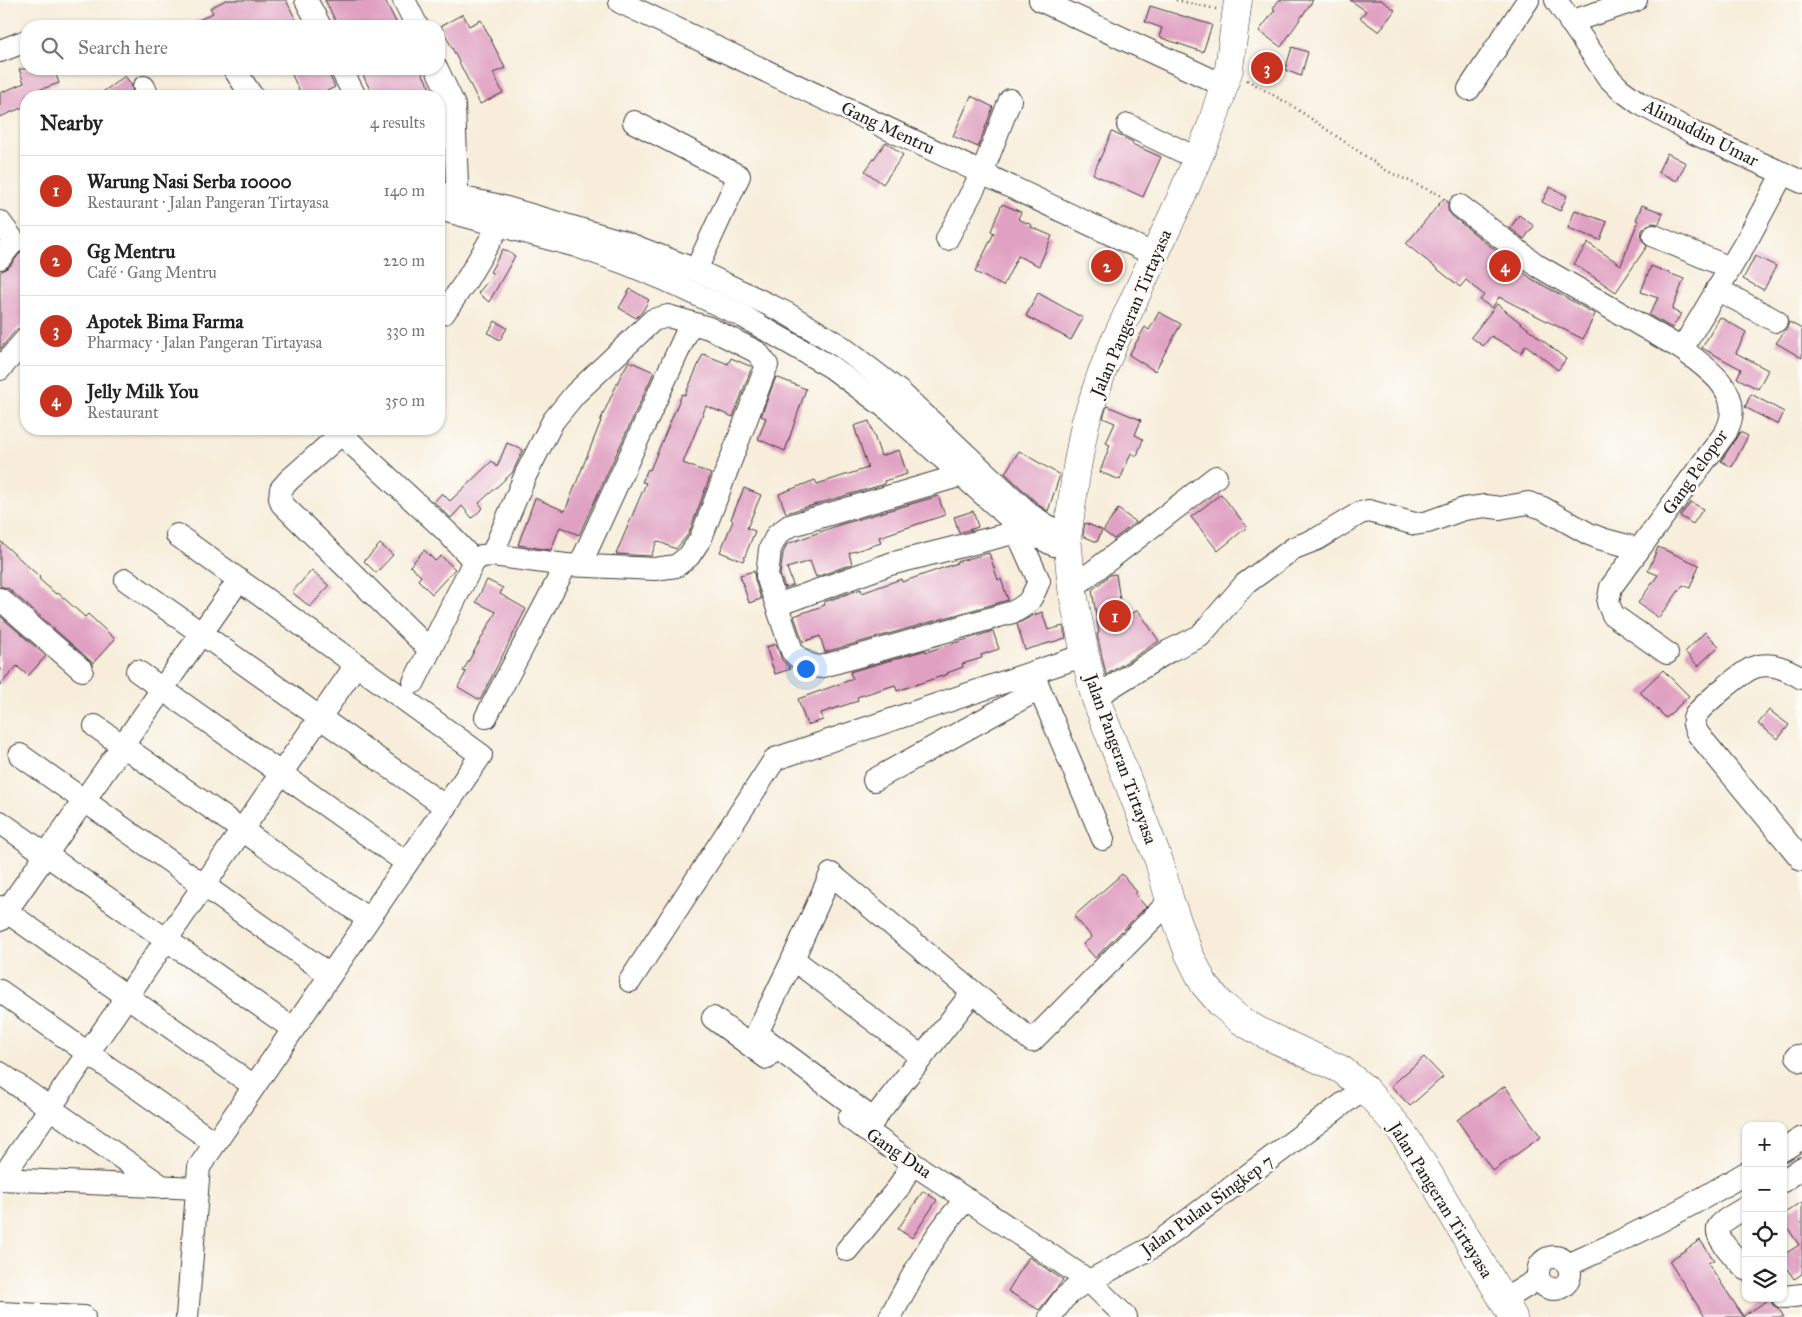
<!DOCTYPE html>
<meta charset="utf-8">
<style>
:root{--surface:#fff;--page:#f6f6f6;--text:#222;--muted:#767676;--line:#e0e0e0;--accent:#c8321e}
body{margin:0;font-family:"IM FELL Great Primer",serif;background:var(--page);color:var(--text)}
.controls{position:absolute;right:15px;bottom:15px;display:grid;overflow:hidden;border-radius:10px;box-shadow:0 1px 4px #0004}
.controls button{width:45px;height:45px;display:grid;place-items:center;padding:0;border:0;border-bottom:1px solid var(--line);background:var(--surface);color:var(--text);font:25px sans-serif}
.you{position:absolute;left:805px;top:668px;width:18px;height:18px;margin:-12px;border:4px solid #fff;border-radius:50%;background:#1a73e8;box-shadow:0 0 0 8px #1a73e833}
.badge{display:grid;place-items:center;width:32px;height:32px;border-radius:50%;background:var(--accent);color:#fff;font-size:16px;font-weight:700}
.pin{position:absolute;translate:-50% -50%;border:2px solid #fff;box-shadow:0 1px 5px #0006}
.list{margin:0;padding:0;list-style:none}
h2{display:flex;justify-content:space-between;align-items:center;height:65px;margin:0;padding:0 20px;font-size:21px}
h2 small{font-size:16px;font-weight:400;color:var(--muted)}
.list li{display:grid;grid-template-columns:32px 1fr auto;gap:15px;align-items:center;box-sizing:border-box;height:70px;padding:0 20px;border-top:1px solid var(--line)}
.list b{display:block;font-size:19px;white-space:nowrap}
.list p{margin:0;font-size:16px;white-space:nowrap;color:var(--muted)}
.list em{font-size:16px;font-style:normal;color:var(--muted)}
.icon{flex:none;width:28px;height:28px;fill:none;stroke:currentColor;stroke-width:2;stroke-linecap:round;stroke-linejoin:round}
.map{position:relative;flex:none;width:1802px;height:1317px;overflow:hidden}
.search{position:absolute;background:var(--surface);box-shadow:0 1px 4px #0004;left:20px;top:20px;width:425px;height:55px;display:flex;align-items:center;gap:12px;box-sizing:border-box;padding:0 18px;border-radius:20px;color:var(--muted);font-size:19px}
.panel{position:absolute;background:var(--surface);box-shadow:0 1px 4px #0004;left:20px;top:90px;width:425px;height:345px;border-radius:20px}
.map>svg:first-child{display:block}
</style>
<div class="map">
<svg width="1802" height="1317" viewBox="0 0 1802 1317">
<rect width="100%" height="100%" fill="#fdfcf7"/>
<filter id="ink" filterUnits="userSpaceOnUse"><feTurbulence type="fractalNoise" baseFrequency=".02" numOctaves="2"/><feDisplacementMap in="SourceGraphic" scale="10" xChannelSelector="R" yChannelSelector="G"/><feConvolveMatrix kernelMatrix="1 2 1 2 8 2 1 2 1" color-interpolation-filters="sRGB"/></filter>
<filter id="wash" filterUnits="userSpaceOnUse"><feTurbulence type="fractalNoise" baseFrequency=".0096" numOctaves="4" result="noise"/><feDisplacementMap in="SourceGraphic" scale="20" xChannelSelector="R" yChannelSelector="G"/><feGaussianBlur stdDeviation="1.12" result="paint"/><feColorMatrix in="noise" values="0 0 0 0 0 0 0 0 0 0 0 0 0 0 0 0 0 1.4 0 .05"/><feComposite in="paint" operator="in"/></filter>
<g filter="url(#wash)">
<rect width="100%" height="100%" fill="#f7edda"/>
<g id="blocks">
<g fill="#e0a0c2">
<path d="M226,0h60l13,26h-112l26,-13 -3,-5z"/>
<path d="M325,0h60l13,26h-60z"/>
<path d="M1279,0h34l-32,47 -22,-16 16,-21 -2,-2z"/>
<path d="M1350,0h31l14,10 -16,22 -19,-14 6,-7z"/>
<path d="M1150,6l62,19 -9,27 -44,-15 3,-9 -17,-6z"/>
<path d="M463,14l6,12 12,-6 24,48 -12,5 10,20 -23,11 -39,-78z"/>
<path d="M1292,47l16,5 -7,24 -16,-6z"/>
<path d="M19,69h35l5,14 -26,9 2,4h-9v10l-26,11v-24l24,-10z"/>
<path d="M289,69h37l9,18 -8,4 3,5h-28z"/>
<path d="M360,69h60l14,27h-61z"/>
<path d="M125,76l6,8 3,12h-37z"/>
<path d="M971,96l22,11 -15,40 -25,-11z"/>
<path d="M1112,132l21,10 -1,2 29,13 -18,40 -50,-23z"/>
<path d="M886,142l17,13 -20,29 -18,-13z"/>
<path d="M1667,153l19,10 -9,18 -19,-9z"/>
<path d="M1550,187l17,9 -7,15 -18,-9z"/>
<path d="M1444,198l4,4v9l4,5 80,63 63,35 -12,25 -84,-42 -7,11 -12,-8 4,-5 -18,-15 -6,7 -54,-43z"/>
<path d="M1002,204l19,8 -3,7 14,6 -1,2 21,9 -13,30 -21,-10 -15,30 -28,-14 19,-39 -3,-2z"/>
<path d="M1642,205l21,8 -4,11 -7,-1 -6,3 -4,4 -1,8 6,8 -31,46 -42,-28 14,-21 33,22 17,-44 -2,-1z"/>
<path d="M1575,210l32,12 -7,18 -32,-12z"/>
<path d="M1519,215l15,11 -10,13 -14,-11z"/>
<path d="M26,245v81l-5,1 -5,3 -16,19v-77l10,-6z"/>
<path d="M503,249l12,7 -26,46 -11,-9 16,-19 -4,-2z"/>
<path d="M1755,256l21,10 -12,24 -21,-11z"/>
<path d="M1651,266l33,13 -12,31 9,4 -9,14 -23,-13 9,-17 -17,-6z"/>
<path d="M630,289l19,11 -7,12 -6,6 -17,-10z"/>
<path d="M1038,293l45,25 -12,22 -45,-24z"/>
<path d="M1497,304l69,55 -8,11 -32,-25 -5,8 -30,-17 -8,10 -12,-9z"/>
<path d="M1159,312l22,12 -26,47 -26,-16 16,-28 4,3z"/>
<path d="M1720,317l26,15 -10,21 32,17 -10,19 -21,-11 4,-9 -39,-21z"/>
<path d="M495,321l12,7 -7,12 -12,-7z"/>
<path d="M1789,322l13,7v29l-26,-15 11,-15z"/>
<path d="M703,354l25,10 3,-6 21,9 -19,50 -27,-11 -23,57 28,11 -22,59 -13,16 -19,-8 -6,15 -35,-2 30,-71 -4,-1 6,-13 2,1 32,-76 3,1z"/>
<path d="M629,361l25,11 -75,163 -19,-8 -9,23 -33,-5 17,-47 30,13 36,-90h-1l21,-46z"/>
<path d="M776,377l30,12 -21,62 -27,-12 8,-21 -5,-2z"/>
<path d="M1751,394l33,18 -6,13 -33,-18z"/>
<path d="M1107,406l34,14 -6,15 8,4 -6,17 -6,-3 -11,27 -20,-8 10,-27 -4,-2 9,-20 -12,-5z"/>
<path d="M869,421l12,35 18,-6 8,24 -23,7 1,3 -99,29 -7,-19 36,-14 2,4 51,-16 -14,-42z"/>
<path d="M1740,432l8,4 -16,31 -11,-6z"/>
<path d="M507,443l16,7 -11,23 -33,30 4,5 -11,10 -10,-12 -11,12 -17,-16 8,-9 8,8 42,-40 5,6z"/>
<path d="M1019,451l41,24 -12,36 -8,-5 -35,-33z"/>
<path d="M744,488l17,7 -14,33 8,3 -12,30 -23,-9 13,-31 -2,-2z"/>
<path d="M1221,494l26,33 -29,24 -27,-34z"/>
<path d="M938,496l7,19 -66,22 2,6 -32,10 3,11 -36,13 -6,-16 -23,7 6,17 -8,3 -5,-13 3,-22 4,-9 52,-19z"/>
<path d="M1691,502l12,7 -10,15 -13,-8z"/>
<path d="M1118,509l18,13 -22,17 -11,-8z"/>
<path d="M973,511l5,16 -19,6 -5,-16z"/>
<path d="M1085,523l17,7 -5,12 -14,-6z"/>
<path d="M0,541l40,36 -1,2 17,15 2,-1 27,24 3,-3 27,25 -22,24 -84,-74 -9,-3z"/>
<path d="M380,544l13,11 -17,18 -12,-12z"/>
<path d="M1658,547l41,18 -9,23 -7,-3 -24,33 -21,-15 20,-28 -10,-4z"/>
<path d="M424,550l11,11 6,-5 14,13 -23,25 -14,-14 3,-4 -11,-10z"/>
<path d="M989,553l9,27 3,-1 7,21 -183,52 -5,-16 -17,6 -9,-26 31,-11 -1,-3 37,-13 1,4 39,-14 1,3 35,-12 20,-7 -1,-1z"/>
<path d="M312,570l17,16 -19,21 -18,-15z"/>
<path d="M754,571l1,9 6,19 -12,4 -9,-28z"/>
<path d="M1116,574l7,45 15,-9 21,31 -53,34 -9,-41 2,-1 -7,-43 18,-15z"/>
<path d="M487,580l16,8 -3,6 26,15 -46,91 -22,-13 8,-15 -3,-1 33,-59 -20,-10z"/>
<path d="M1042,612l6,18 15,-4 3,12 -41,12 -8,-26 17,-9z"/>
<path d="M0,616l46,40 -18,20 -11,-10 -17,19z"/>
<path d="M993,631l6,18 -18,6 1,3 -20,6 1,3 -16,6 1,1 -51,17 -2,-6 -38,12 1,4 -37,12 2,7 -16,5 -9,-26 55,-20 -3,-7 76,-22v2z"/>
<path d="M1705,632l14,14 -21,20 -13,-14z"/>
<path d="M776,644l6,16 9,9 -16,5 -9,-27z"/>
<path d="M1663,670l26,26 -23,22 -26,-26z"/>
<path d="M1769,710l20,15 -11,14 -20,-15z"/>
<path d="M1122,874l15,18 -2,2 11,13 -51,51 -12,-14 9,-7 -18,-21z"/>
<path d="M1424,1057l19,20 -33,29 -19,-20z"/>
<path d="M1505,1086l36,51 -48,34 -36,-51z"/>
<path d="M923,1191l14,9 -25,38 -14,-9z"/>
<path d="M1802,1202v72l-8,5 -11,-16v-8l16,-10 -16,-24v-7z"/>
<path d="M1700,1240l14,20 -6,3 35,53 27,-17 3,6 6,4 5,8h-79l-36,-56z"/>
<path d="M1029,1257l34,23 -24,30 -31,-19z"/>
</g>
</g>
</g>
<g filter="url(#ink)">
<use href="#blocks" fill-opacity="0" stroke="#3d3b38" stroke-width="1"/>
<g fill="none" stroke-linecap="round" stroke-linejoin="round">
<g stroke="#3d3b38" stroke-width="24">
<g id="minor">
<path d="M306,0l14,26"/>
<path d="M404,0l13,26"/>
<path d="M1040,0l185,86"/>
<path d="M1556,0l52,77 12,12 19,14 55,30 108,49"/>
<path d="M620,2l535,253"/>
<path d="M1570,22l66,-22"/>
<path d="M0,51l26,-10"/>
<path d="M234,69l18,27"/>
<path d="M341,69l14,27"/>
<path d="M437,69l17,36 4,106"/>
<path d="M144,87l4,9"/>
<path d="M1469,89l59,-89"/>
<path d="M634,122l105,54 -43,94"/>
<path d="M1128,125l70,34"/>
<path d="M439,193l57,12 125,36 75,29 90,43 56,34 58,45 77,73 55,51 35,22"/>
<path d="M1460,206l78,60 144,83"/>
<path d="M439,209l137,37 46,16 44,18 78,37 87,50 58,43 133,119 32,16"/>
<path d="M0,222l14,19 -14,17"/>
<path d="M1654,236l76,32"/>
<path d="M947,239l35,-66 28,-73"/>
<path d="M1717,289l59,32"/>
<path d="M444,313l22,-32 28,-47 2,-6v-19"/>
<path d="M0,369l26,-30"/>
<path d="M336,429l110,102 28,30 8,-5 10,-1 74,10 89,4 21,-3 13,-10 12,-18 66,-173 -10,-13 -48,-24 -41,-12 -15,4 -78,74 -22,27 -27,53 -34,81"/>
<path d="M341,434l-52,46 -8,9 -1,9 2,6 148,146"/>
<path d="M972,468l-10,7 -173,51 -12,9 -7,14 -3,27 25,75c9,10 15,14 28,16l193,-55c17,-8 19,-14 26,-31l-22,-49"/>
<path d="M177,535l304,220 -282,412 -12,150"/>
<path d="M580,565l111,-242"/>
<path d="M126,580l320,227"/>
<path d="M1072,588l144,-111"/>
<path d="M0,599l82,71"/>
<path d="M777,605l113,-41 127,-32 10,-9"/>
<path d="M1667,653l-54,-38 -5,-12 3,-16 115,-155c2,-4 4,-9 5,-14 6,-32 -28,-52 -49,-69l65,-109 36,-67"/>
<path d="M137,671l270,192"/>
<path d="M1034,676l69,163"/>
<path d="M1802,678c-15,-9 -30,-16 -47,-11 -11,3 -54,39 -60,49 -3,6 0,12 3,18l104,126"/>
<path d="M414,682l60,-121"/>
<path d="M1095,697l74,-46 31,-15 45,-52 49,-36 23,-9 43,-26 9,-2 46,13 13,-2 36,-13 21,-3 15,2 28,-5 15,5 46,26 13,5 26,7 9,6"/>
<path d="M486,717l80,-152"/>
<path d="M95,726l273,193"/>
<path d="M20,755l310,220"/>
<path d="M874,780l165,-91"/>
<path d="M0,822l293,207"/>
<path d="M0,907l254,179"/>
<path d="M0,920l239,-340"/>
<path d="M793,959l129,98"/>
<path d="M630,981l145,-222 310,-104"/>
<path d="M0,991l215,152"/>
<path d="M713,1018l54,40"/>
<path d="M1797,1056l5,5"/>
<path d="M0,1073l163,114"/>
<path d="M849,1118l63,45 177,118 37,36"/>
<path d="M874,1120l-117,-87 36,-74 38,-85 201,167 138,-140"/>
<path d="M865,1130l108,-138"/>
<path d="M1783,1150l19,-12"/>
<path d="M0,1179l197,9"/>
<path d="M1,1179l355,-514"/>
<path d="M1783,1181l19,-13"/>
<path d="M1746,1207c-8,6 -20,11 -26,18 -10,10 19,36 26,44"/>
<path d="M847,1250l52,-63 13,-24"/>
<circle cx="1554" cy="1273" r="16"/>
<path d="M1568,1265c62,-27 120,-57 178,-92"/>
<path d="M1783,1297l19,-2"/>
<path d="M1504,1300l34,-21"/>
<path d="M0,1313l84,4"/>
<path d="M890,1317c23,-41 43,-84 77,-118"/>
<path d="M1050,1317l14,-19 12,-10 75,-40 213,-160"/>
</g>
</g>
<g stroke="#3d3b38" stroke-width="29">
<path id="major" d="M1238,0l-9,69 -18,58 -31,73 -66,143 -12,29 -17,52 -8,43 -10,71 5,50 13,67 10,42 64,164 11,40 19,53 15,30 17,20 19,16 22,13 80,37 22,18 36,41 26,40 87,148"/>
</g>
<g stroke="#3d3b38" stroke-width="2.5" stroke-dasharray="1 4" stroke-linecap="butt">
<path d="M1176,0l40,9"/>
<path d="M1247,80l47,27 93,64 57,26"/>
</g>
<use href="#minor" stroke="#fff" stroke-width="22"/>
<use href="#major" stroke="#fff" stroke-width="28"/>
</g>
</g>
<g text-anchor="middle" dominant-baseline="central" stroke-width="5" stroke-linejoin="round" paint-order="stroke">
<g font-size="18" fill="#1c1c1c" stroke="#fdfcf7">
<text transform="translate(888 128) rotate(25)">Gang Mentru</text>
<text transform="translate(1701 133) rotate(27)">Alimuddin Umar</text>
<text transform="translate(1131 313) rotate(-67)">Jalan Pangeran Tirtayasa</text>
<text transform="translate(1695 472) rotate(-55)">Gang Pelopor</text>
<text transform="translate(1121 759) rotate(70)">Jalan Pangeran Tirtayasa</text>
<text transform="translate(899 1153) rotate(34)">Gang Dua</text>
<text transform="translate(1441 1200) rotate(58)">Jalan Pangeran Tirtayasa</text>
<text transform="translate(1207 1205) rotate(-36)">Jalan Pulau Singkep 7</text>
</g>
</g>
</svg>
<div class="controls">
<button>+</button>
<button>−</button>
<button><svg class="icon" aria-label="locate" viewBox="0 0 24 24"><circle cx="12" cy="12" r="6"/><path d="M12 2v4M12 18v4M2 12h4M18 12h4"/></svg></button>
<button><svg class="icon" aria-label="layers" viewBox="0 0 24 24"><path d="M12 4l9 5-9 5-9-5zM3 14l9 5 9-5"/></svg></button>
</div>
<div class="you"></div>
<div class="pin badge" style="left:1115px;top:616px">1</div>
<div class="pin badge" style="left:1107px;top:266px">2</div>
<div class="pin badge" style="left:1267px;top:68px">3</div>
<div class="pin badge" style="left:1505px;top:266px">4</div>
<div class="search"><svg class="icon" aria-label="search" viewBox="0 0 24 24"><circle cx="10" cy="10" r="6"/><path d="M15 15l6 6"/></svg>Search here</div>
<section class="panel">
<h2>Nearby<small>4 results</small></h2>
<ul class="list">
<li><span class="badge">1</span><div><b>Warung Nasi Serba 10000</b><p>Restaurant · Jalan Pangeran Tirtayasa</p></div><em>140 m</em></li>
<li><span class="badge">2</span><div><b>Gg Mentru</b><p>Café · Gang Mentru</p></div><em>220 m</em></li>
<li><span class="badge">3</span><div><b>Apotek Bima Farma</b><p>Pharmacy · Jalan Pangeran Tirtayasa</p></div><em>330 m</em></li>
<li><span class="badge">4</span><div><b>Jelly Milk You</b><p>Restaurant</p></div><em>350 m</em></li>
</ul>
</section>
</div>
